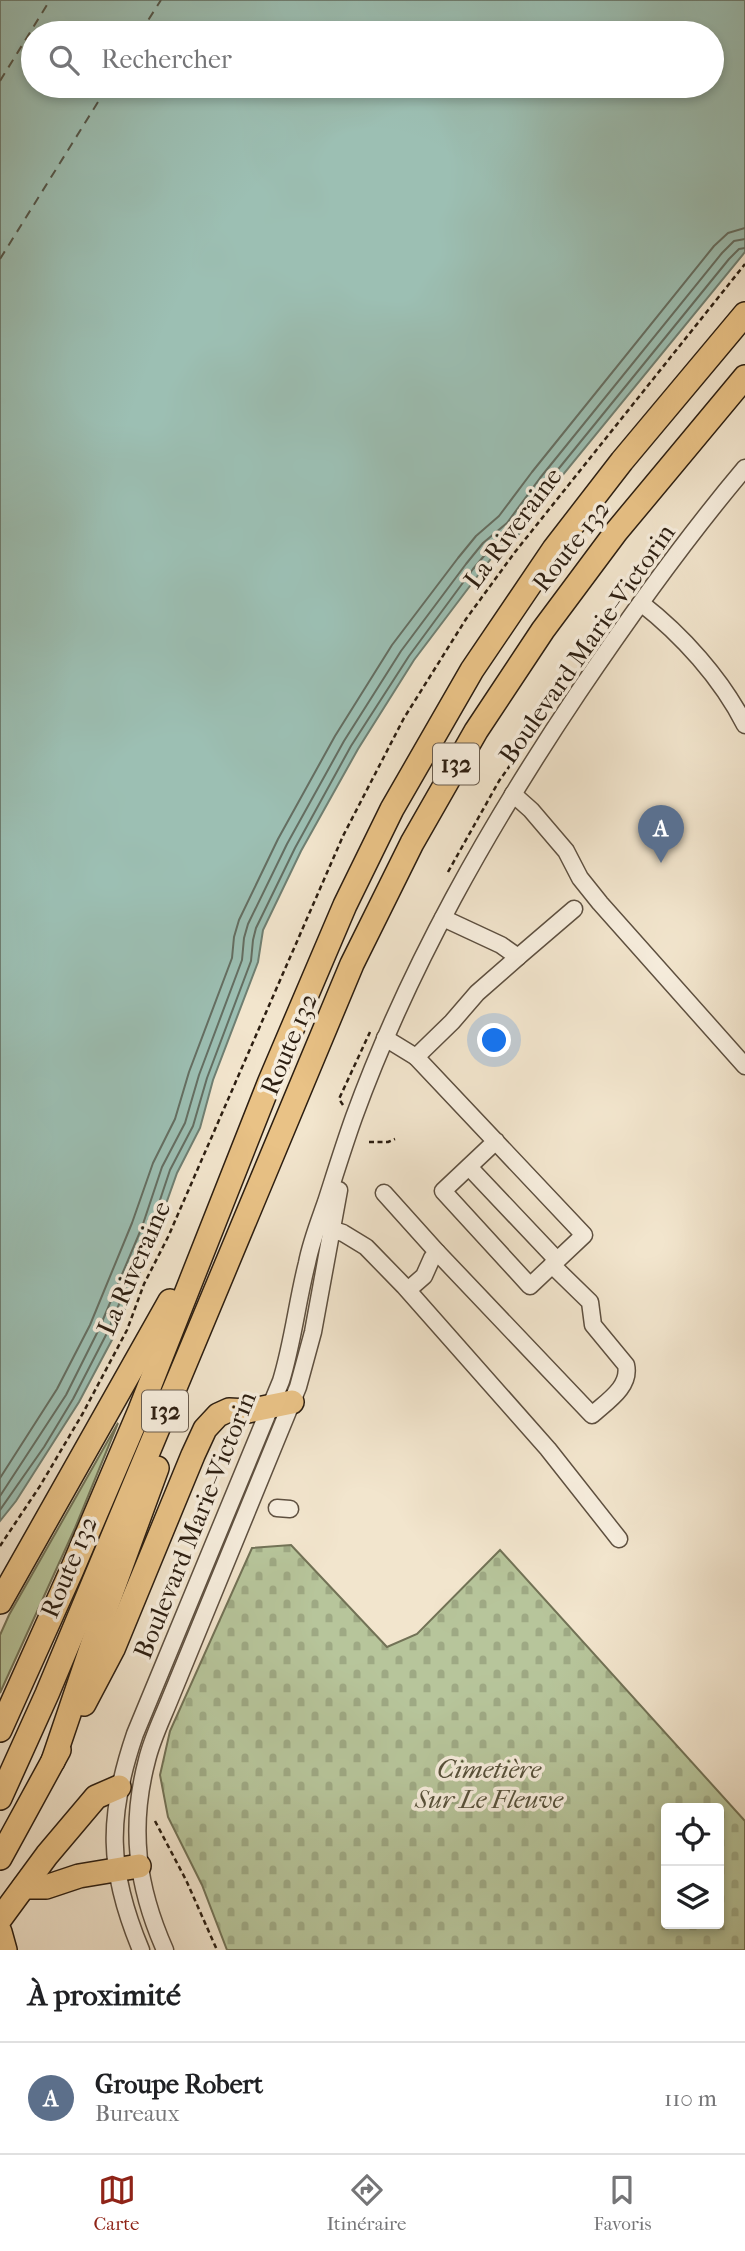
<!DOCTYPE html>
<html lang="fr">
<meta charset="utf-8">
<style>
:root{--surface:#fff;--page:#f2f2f2;--text:#202124;--muted:#757577;--line:#e0e0e0;--accent:#8f2418}
body{margin:0;font-family:"IM FELL French Canon",serif;background:var(--page);color:var(--text)}
.controls{position:absolute;right:21px;bottom:21px;display:grid;overflow:hidden;border-radius:7px;box-shadow:0 4px 10px #0003}
.controls button{width:63px;height:63px;display:grid;place-items:center;padding:0;border:0;border-bottom:2px solid var(--line);background:var(--surface);color:var(--text);font:35px sans-serif}
.you{position:absolute;left:495px;top:1041px;width:24px;height:24px;margin:-18px;border:5px solid #fff;border-radius:50%;background:#1a73e8;box-shadow:0 0 0 10px #1a73e833}
.badge{display:grid;place-items:center;width:46px;height:46px;border-radius:50%;background:var(--accent);color:#fff;font-size:23px;font-weight:700}
.pin{position:absolute;translate:-50% -58px;filter:drop-shadow(0 2px 4px #0008)}
.pin::after{content:'';position:absolute;top:37px;width:24px;height:21px;background:inherit;clip-path:polygon(0 0,100% 0,50% 100%)}
.list{margin:0;padding:0;list-style:none}
h2{display:flex;justify-content:space-between;align-items:center;height:91px;margin:0;padding:0 28px;font-size:30px}
h2 small{font-size:23px;font-weight:400;color:var(--muted)}
.list li{display:grid;grid-template-columns:46px 1fr auto;gap:21px;align-items:center;box-sizing:border-box;height:112px;padding:0 28px;border-top:2px solid var(--line)}
.list b{display:block;font-size:26px;white-space:nowrap}
.list p{margin:0;font-size:23px;white-space:nowrap;color:var(--muted)}
.list em{font-size:23px;font-style:normal;color:var(--muted)}
.icon{flex:none;width:38px;height:38px;fill:none;stroke:currentColor;stroke-width:2;stroke-linecap:round;stroke-linejoin:round}
.map{position:relative;flex:none;width:745px;height:1950px;overflow:hidden}
.search{position:absolute;background:var(--surface);box-shadow:0 4px 10px #0003;left:21px;right:21px;top:21px;height:77px;display:flex;align-items:center;gap:18px;box-sizing:border-box;padding:0 24px;border-radius:38px;color:var(--muted);font-size:26px}
.sheet{height:203px;background:var(--surface)}
nav{display:flex;justify-content:space-around;align-items:center;box-sizing:border-box;height:98px;border-top:2px solid var(--line);background:var(--surface);font-size:19px;color:var(--muted)}
nav a{display:grid;justify-items:center;gap:4px}
nav .on{color:var(--accent)}
.map>svg:first-child{display:block}
</style>
<div class="map">
<svg width="745" height="1950" viewBox="0 0 745 1950">
<defs>
<pattern id="cemetery-stones" width="16" height="16" patternUnits="userSpaceOnUse" patternTransform="scale(1.75)"><rect width="16" height="16" fill="#b7c59b"/><path d="M2 7V4a2 2 0 0 1 4 0v3zM10 15v-3a2 2 0 0 1 4 0v3z" fill="#9ea984"/></pattern>
</defs>
<rect width="100%" height="100%" fill="#f2e5cd"/>
<filter id="stains"><feTurbulence type="fractalNoise" baseFrequency=".00286" numOctaves="4"/><feColorMatrix values="0 0 0 0 .2 0 0 0 0 .09 0 0 0 0 .02 0 0 0 .5 -.17"/></filter>
<radialGradient id="worn" r=".72"><stop offset=".6" stop-color="#630" stop-opacity="0"/><stop offset="1" stop-color="#630" stop-opacity=".3"/></radialGradient>
<path fill="#b7c59b" stroke="#727256" stroke-width="2" d="M118,1423l-43,105 -75,165v-58l9,-20z"/>
<path fill="url(#cemetery-stones)" stroke="#727256" stroke-width="2" fill-rule="evenodd" d="M291,1545l96,102 30,-13 83,-84 245,271v129h-518l-25,-65 -34,-68 -8,-42 10,-44 82,-183zM666,1808h53v116h-53z"/>
<path fill="#9cbfb3" stroke="#6f7f72" stroke-width="2" fill-rule="evenodd" d="M0,0h745v252l-193,236 -33,46 -25,21 -15,19 -65,86 -56,89 -57,102 -38,79 -5,32 -45,118 -13,48 -23,45 -21,59 -42,104 -35,66 -63,99 -16,20zM33,33h679v53h-679z"/>
<g fill="none" stroke-linecap="round" stroke-linejoin="round">
<g stroke="#646e62" stroke-width="2">
<path d="M0,1478l57,-89 33,-64 42,-102 21,-60 22,-44 14,-47 43,-114 2,-21 5,-17 39,-81 57,-103 57,-91 66,-87 18,-22 23,-20 33,-44 182,-226 14,-13 17,-5"/>
<path d="M0,1496l66,-101 33,-66 43,-102 20,-60 23,-44 14,-48 43,-115 2,-22 4,-14 39,-80 57,-103 57,-90 65,-87 17,-21 24,-20 33,-45 182,-225 12,-12 11,-2"/>
<path d="M0,1510l44,-63 29,-48 34,-66 43,-103 20,-60 23,-44 14,-48 44,-117 2,-21 3,-12 39,-80 56,-102 58,-90 64,-87 16,-19 25,-21 33,-46 182,-224 10,-10 6,-1"/>
</g>
<g stroke="#53564a" stroke-width="2" stroke-dasharray="9 7" stroke-linecap="butt">
<path d="M140,33l21,-33"/>
<path d="M0,81l50,-81"/>
<path d="M0,259l108,-173"/>
</g>
<g stroke="#5e5040" stroke-width="19">
<g id="minor">
<path d="M641,603c41,32 80,75 104,122"/>
<path d="M513,794l18,16 35,41 14,27 20,25 145,163"/>
<path d="M443,918l58,27 17,12 56,-48"/>
<path d="M385,1038l31,19 36,-35 25,-29 41,-36"/>
<path d="M416,1057l168,178 -54,51 -87,-95 53,-50"/>
<path d="M469,1167l88,93"/>
<path d="M384,1193l53,59 -5,6 -8,18 -16,14"/>
<path d="M324,1227l19,6 23,14 38,39 144,163 71,90"/>
<path d="M437,1252l155,163c14,-13 39,-28 34,-50l-33,-40 -3,-23 -38,-37"/>
<path d="M277,1508l13,1"/>
<path d="M141,1950c-34,-81 -34,-134 -6,-216l146,-353c12,-39 16,-79 26,-118 4,-21 12,-41 19,-61 9,-28 18,-57 28,-85 55,-151 135,-291 224,-424 52,-77 107,-154 167,-225"/>
<path d="M165,1950c-28,-63 -36,-122 -18,-190 5,-21 15,-41 23,-61l128,-312 15,-55 26,-142"/>
</g>
</g>
<g stroke="#2c1e11" stroke-width="26">
<g id="highway">
<path d="M0,1602l170,-301"/>
<path d="M84,1704l29,-55 80,-194 12,-26 13,-14 11,-5 19,1 44,-9"/>
<path d="M0,1730l71,-158 69,-162 130,-329 75,-176 47,-96 80,-139 82,-121 68,-88 123,-147"/>
<path d="M53,1761l41,-121 63,-172"/>
<path d="M0,1798l47,-104 305,-730 60,-121 64,-112 67,-101 73,-98 129,-155"/>
<path d="M0,1858l59,-108"/>
<path d="M24,1887h22l33,-11 60,-10"/>
<path d="M0,1919l47,-64 49,-58 23,-10"/>
<path d="M0,1932l5,18"/>
</g>
</g>
<g stroke="#2c1e11" stroke-width="2.5" stroke-dasharray="5 3.5" stroke-linecap="butt">
<path d="M448,872l51,-91 27,-38"/>
<path d="M343,1105l-4,-6 31,-67"/>
<path d="M369,1142h19l7,-3"/>
<path d="M0,1546l40,-60 43,-73 44,-83 17,-46 24,-47 175,-401 61,-118 62,-99 49,-67 230,-288"/>
<path d="M155,1821l31,59 31,70"/>
</g>
<use href="#minor" stroke="#f7eede" stroke-width="16"/>
<use href="#highway" stroke="#e9c286" stroke-width="23"/>
</g>
<g text-anchor="middle" dominant-baseline="central" stroke-width="7" stroke-linejoin="round" paint-order="stroke">
<g fill="#f7eede" stroke="#695c4e" stroke-width="2">
<rect x="433" y="743.5" width="46" height="41" rx="5"/>
<rect x="142" y="1390.5" width="46" height="41" rx="5"/>
</g>
<g font-size="24" font-weight="bold" fill="#2c1e11">
<text x="456" y="764">132</text>
<text x="165" y="1411">132</text>
</g>
<g font-size="26" fill="#2c1e11" stroke="#f7eede">
<text transform="translate(513 528) rotate(-53)">La Riveraine</text>
<text transform="translate(571 546) rotate(-52)">Route 132</text>
<text transform="translate(587 644) rotate(-55)">Boulevard Marie-Victorin</text>
<text transform="translate(289 1044) rotate(-67)">Route 132</text>
<text transform="translate(134 1268) rotate(-66)">La Riveraine</text>
<text transform="translate(195 1525) rotate(-68)">Boulevard Marie-Victorin</text>
<text transform="translate(69 1567) rotate(-67)">Route 132</text>
</g>
<g font-size="26" font-style="italic" fill="#56503a" stroke="#f7eede">
<text x="489" y="1769">Cimetière<tspan x="489" dy="30">Sur Le Fleuve</tspan></text>
</g>
</g>
<rect width="100%" height="100%" filter="url(#stains)"/>
<rect width="100%" height="100%" fill="url(#worn)"/>
</svg>
<div class="controls">
<button><svg class="icon" aria-label="locate" viewBox="0 0 24 24"><circle cx="12" cy="12" r="6"/><path d="M12 2v4M12 18v4M2 12h4M18 12h4"/></svg></button>
<button><svg class="icon" aria-label="layers" viewBox="0 0 24 24"><path d="M12 4l9 5-9 5-9-5zM3 14l9 5 9-5"/></svg></button>
</div>
<div class="you"></div>
<div class="pin badge" style="left:661px;top:863px;background:#5c6f8a">A</div>
<div class="search"><svg class="icon" aria-label="search" viewBox="0 0 24 24"><circle cx="10" cy="10" r="6"/><path d="M15 15l6 6"/></svg>Rechercher</div>
</div>
<section class="sheet">
<h2>À proximité<small></small></h2>
<ul class="list">
<li><span class="badge" style="background:#5c6f8a">A</span><div><b>Groupe Robert</b><p>Bureaux</p></div><em>110 m</em></li>
</ul>
</section>
<nav>
<a class="on"><svg class="icon" aria-label="map" viewBox="0 0 24 24"><path d="M3 6l6-2 6 2 6-2v14l-6 2-6-2-6 2zM9 4v14M15 6v14"/></svg>Carte</a>
<a><svg class="icon" aria-label="directions" viewBox="0 0 24 24"><path d="M12 3l9 9-9 9-9-9zM9 14v-3h6M13 9l2 2-2 2"/></svg>Itinéraire</a>
<a><svg class="icon" aria-label="saved" viewBox="0 0 24 24"><path d="M7 4h10v16l-5-4-5 4z"/></svg>Favoris</a>
</nav>
